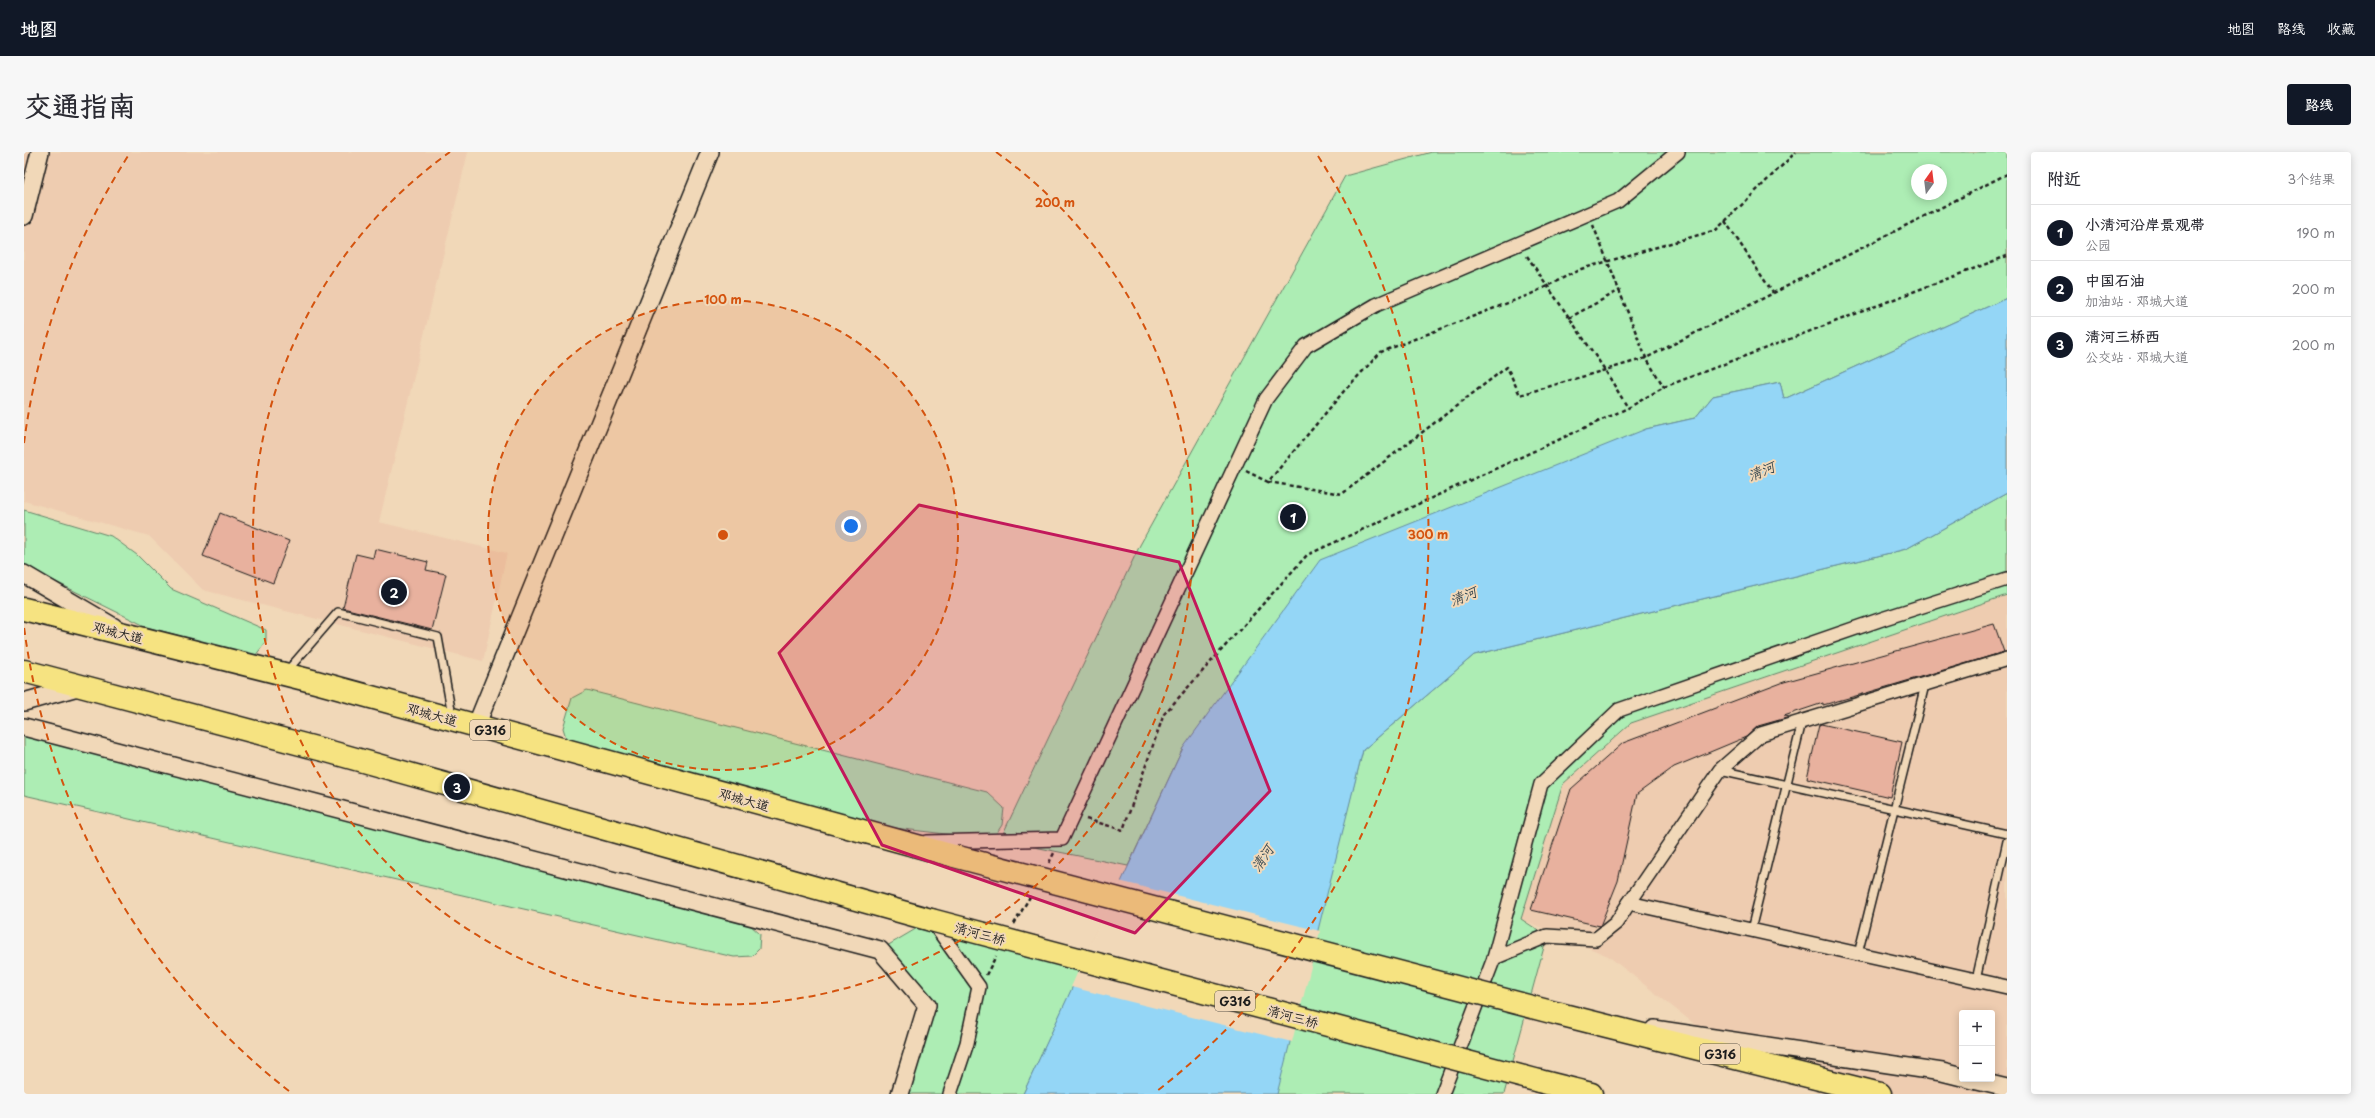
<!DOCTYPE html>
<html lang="zh">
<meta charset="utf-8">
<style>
:root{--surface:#fff;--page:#f7f7f7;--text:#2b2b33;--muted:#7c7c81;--line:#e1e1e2;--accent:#111827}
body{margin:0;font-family:"Playpen Sans","LXGW WenKai TC",sans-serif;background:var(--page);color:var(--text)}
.controls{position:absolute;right:12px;bottom:12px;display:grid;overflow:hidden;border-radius:4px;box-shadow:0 2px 10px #0003}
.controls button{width:36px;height:36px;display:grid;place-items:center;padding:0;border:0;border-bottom:1px solid var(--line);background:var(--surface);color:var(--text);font:20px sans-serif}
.compass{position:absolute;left:1887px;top:12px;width:36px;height:36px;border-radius:50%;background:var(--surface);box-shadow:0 2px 10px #0003;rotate:14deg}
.you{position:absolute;left:827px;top:374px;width:14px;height:14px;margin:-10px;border:3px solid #fff;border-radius:50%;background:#1a73e8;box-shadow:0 0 0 6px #1a73e833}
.badge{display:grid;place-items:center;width:26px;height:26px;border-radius:50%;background:var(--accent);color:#fff;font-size:13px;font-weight:700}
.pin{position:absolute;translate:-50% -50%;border:2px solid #fff;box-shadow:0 1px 4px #0006}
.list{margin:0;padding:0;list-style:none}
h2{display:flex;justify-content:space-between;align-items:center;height:52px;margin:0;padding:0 16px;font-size:17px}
h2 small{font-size:13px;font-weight:400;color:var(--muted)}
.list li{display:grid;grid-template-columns:26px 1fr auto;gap:12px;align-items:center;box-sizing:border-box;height:56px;padding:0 16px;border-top:1px solid var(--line)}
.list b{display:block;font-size:15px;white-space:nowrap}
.list p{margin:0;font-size:13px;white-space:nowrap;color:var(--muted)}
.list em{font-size:13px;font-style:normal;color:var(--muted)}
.map{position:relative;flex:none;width:1983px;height:942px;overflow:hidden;border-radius:4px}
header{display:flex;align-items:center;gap:24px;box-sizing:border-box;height:56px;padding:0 20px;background:var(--accent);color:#fff}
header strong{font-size:19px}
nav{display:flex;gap:22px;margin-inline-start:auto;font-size:14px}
.intro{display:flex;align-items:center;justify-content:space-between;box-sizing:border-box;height:96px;padding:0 24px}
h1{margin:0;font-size:28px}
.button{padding:10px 18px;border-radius:4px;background:var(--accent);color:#fff;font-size:14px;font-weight:700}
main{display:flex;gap:24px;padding:0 24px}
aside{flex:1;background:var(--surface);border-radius:4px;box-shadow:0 2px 10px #0003}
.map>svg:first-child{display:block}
</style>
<header>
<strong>地图</strong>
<nav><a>地图</a><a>路线</a><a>收藏</a></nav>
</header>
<div class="intro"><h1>交通指南</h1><a class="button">路线</a></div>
<main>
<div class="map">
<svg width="1983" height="942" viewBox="0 0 1983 942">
<rect width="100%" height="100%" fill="#f1d8b8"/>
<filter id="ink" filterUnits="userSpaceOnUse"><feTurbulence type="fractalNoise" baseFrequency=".025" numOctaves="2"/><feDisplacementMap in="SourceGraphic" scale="8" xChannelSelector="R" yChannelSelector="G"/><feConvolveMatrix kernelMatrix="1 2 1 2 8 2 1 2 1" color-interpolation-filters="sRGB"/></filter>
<g filter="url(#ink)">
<g fill="#eeccb0" fill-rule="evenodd">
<path d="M0,0h444l-89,370 128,31 -24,108 -280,-71 -54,-54 -125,-35z"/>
<path d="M1983,443v499h-127l-141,-35 -131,-103 -87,-37 42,-135 68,-61zM1938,861h30v66h-30z"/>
</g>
<g fill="#adedb4" stroke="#648468" fill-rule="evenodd">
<path d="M1408,0h575v146l-223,101 -4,-17 -67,14 -18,22 -49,11 -463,319 -55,118 -128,-26 140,-295 205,-369zM1893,18h24v24h-24z"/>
<path d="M1983,341v102l-376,128 -68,61 -42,135 26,17 -43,158h-230l89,-344 111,-95 432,-106z"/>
<path d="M0,358l87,26 26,19 34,34 95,41v12l-11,14 -108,-29 -123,-61z"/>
<path d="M563,538l400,102 17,16 -2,17 -6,9 -33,2 -77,-9 -319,-86 -4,-13 9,-30z"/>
<path d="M0,582l724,189 12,11 -1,15 -7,7 -18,1 -710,-162z"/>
<path d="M907,768l154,41 -62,133h-131l35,-89 -47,-55z"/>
</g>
<path fill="#94d6f6" stroke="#648c9f" d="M1983,146v195l-101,56 -432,106 -111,95 -86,344h-254l160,-346 137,-188 326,-131 49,-11 18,-22 67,-14 4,17z"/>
<path fill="#f1d8b8" d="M1095,729l201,50 -28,111 -221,-55z"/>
<g fill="#e8b19e" stroke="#1c1c1c">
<path d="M196,361l69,28 -16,42 -70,-27z"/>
<path d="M351,397l53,13 -2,8 20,4 -14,56 -89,-22 13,-54 17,4z"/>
<path d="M1970,472l10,28 -141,42 -40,11v-2l-39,13 6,1 -32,9 -12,11 -72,30 -37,27 -19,87 -18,45 -69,-16 40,-121 52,-46 161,-61z"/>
<path d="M1797,572l81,18 -12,55 -83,-19 12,-53z"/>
</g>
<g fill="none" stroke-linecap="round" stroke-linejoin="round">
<g stroke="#1c1c1c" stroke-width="10">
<g id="service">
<path d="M263,519l51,-59 100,25 14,78"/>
<path d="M1696,618l287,64"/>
<path d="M1727,778l51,-208"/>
<path d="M1834,802l67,-269"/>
<path d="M1952,828l31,-139"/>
</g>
</g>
<g stroke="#1c1c1c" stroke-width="16">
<g id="minor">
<path d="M1983,507l-246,75 -41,36 -91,133 378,84"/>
<path d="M903,690l135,-3 204,-440 40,-53 70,-41 242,-104 60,-49"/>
<path d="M908,769l47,66 -12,56 -17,51"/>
<path d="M1470,806l53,-22 49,3 20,-16 13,-20"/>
<path d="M1418,942l52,-136 47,-174 78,-74 266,-92 122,-39"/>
</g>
</g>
<g stroke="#1c1c1c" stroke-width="20">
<g id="tertiary">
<path d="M0,64l16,-64"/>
<path d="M0,422l90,53"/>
<path d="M0,550l57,-16"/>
<path d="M452,574l234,-574"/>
<path d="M0,575l856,223 47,55 -27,89"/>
<path d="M1630,877l288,43 20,5"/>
<path d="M1945,927l38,9"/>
</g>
</g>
<g stroke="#1c1c1c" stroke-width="25">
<g id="trunk">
<path d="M0,457l292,73 638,174"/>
<path d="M0,519l303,80 604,169"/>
<path d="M1535,862l321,80"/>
<path d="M1515,929l52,13"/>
</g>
</g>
<g stroke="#1c1c1c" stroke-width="2.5" stroke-dasharray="4 3" stroke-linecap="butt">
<path d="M1701,69l48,72"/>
<path d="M1569,73l53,133 18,29"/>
<path d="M1503,104l78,114 23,38"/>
<path d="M1545,166l51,-28"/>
<path d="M1222,319l22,11 76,-91 37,-39 150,-58 50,-25 135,-39 80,-78"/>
<path d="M1244,330l74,12 165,-127 13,28 126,-37 361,-184"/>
<path d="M1062,667l37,11 41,-116 143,-159 321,-147 36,-21 343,-131"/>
<path d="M1025,711l5,-10"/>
<path d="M990,772l17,-29"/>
<path d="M962,823l10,-19"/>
</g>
<use href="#service" stroke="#f1d8b8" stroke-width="7"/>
<use href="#minor" stroke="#f1d8b8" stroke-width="13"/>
<use href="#tertiary" stroke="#f1d8b8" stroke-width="17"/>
<use href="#trunk" stroke="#f6e381" stroke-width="22"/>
<g stroke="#1c1c1c" stroke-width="25" stroke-linecap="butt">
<g id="trunk-bridge">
<path d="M930,704l605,158"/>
<path d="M907,768l608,161"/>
</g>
</g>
<use href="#trunk-bridge" stroke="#f6e381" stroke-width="22"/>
</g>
</g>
<path fill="#c2185b" fill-opacity="0.2" stroke="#c2185b" stroke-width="3" stroke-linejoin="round" d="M895,353l260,57 91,229 -135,142 -253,-88 -103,-192z"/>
<circle cx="699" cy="383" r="235" fill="#d4530e" fill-opacity=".12"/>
<g fill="none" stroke="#d4530e" stroke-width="2" stroke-dasharray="7 5">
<circle cx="699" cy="383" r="235"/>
<path d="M972 0A470 470 0 1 1 426 0"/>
<path d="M265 939A705 705 0 0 1 0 475M0 291A705 705 0 0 1 104 4M1294 4A705 705 0 0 1 1133 939"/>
</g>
<g text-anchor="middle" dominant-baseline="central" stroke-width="4" stroke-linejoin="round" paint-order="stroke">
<g fill="#f1d8b8" stroke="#5c544b" stroke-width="1">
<rect x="446" y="568" width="40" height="20" rx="3"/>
<rect x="1191" y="839" width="40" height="20" rx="3"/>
<rect x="1676" y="892" width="40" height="20" rx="3"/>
</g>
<g font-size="12" font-weight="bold" fill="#1c1c1c">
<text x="466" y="578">G316</text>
<text x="1211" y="849">G316</text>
<text x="1696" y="902">G316</text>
</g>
<g font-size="13" fill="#1c1c1c" stroke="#f1d8b8">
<text transform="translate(94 480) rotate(14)">邓城大道</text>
<text transform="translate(408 562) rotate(15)">邓城大道</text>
<text transform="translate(720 647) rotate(15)">邓城大道</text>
<text transform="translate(956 781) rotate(15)">清河三桥</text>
<text transform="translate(1269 864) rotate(15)">清河三桥</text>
</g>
<g font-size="14" font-style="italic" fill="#3a4a52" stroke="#f1d8b8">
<text transform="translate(1737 319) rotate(-23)">清河</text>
<text transform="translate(1439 444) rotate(-23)">清河</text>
<text transform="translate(1238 706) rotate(-56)">清河</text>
</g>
</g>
<circle cx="699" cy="383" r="6" fill="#d4530e" stroke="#f1d8b8" stroke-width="2"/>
<g font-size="12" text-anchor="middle" font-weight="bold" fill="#d4530e" stroke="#f1d8b8" stroke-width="4" stroke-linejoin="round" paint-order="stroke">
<text x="1031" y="55">200 m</text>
<text x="699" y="152">100 m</text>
<text x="1404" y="387">300 m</text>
</g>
</svg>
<div class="controls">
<button>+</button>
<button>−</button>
</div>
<svg class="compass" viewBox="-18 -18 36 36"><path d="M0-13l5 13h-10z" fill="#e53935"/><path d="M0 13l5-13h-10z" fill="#7c7c81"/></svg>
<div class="you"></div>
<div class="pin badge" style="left:1269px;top:365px">1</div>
<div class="pin badge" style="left:370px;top:440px">2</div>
<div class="pin badge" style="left:433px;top:635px">3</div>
</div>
<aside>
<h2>附近<small>3个结果</small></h2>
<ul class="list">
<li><span class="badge">1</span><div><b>小清河沿岸景观带</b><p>公园</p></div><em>190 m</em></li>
<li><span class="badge">2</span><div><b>中国石油</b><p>加油站 · 邓城大道</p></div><em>200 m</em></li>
<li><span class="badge">3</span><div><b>清河三桥西</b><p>公交站 · 邓城大道</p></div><em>200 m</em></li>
</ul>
</aside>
</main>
